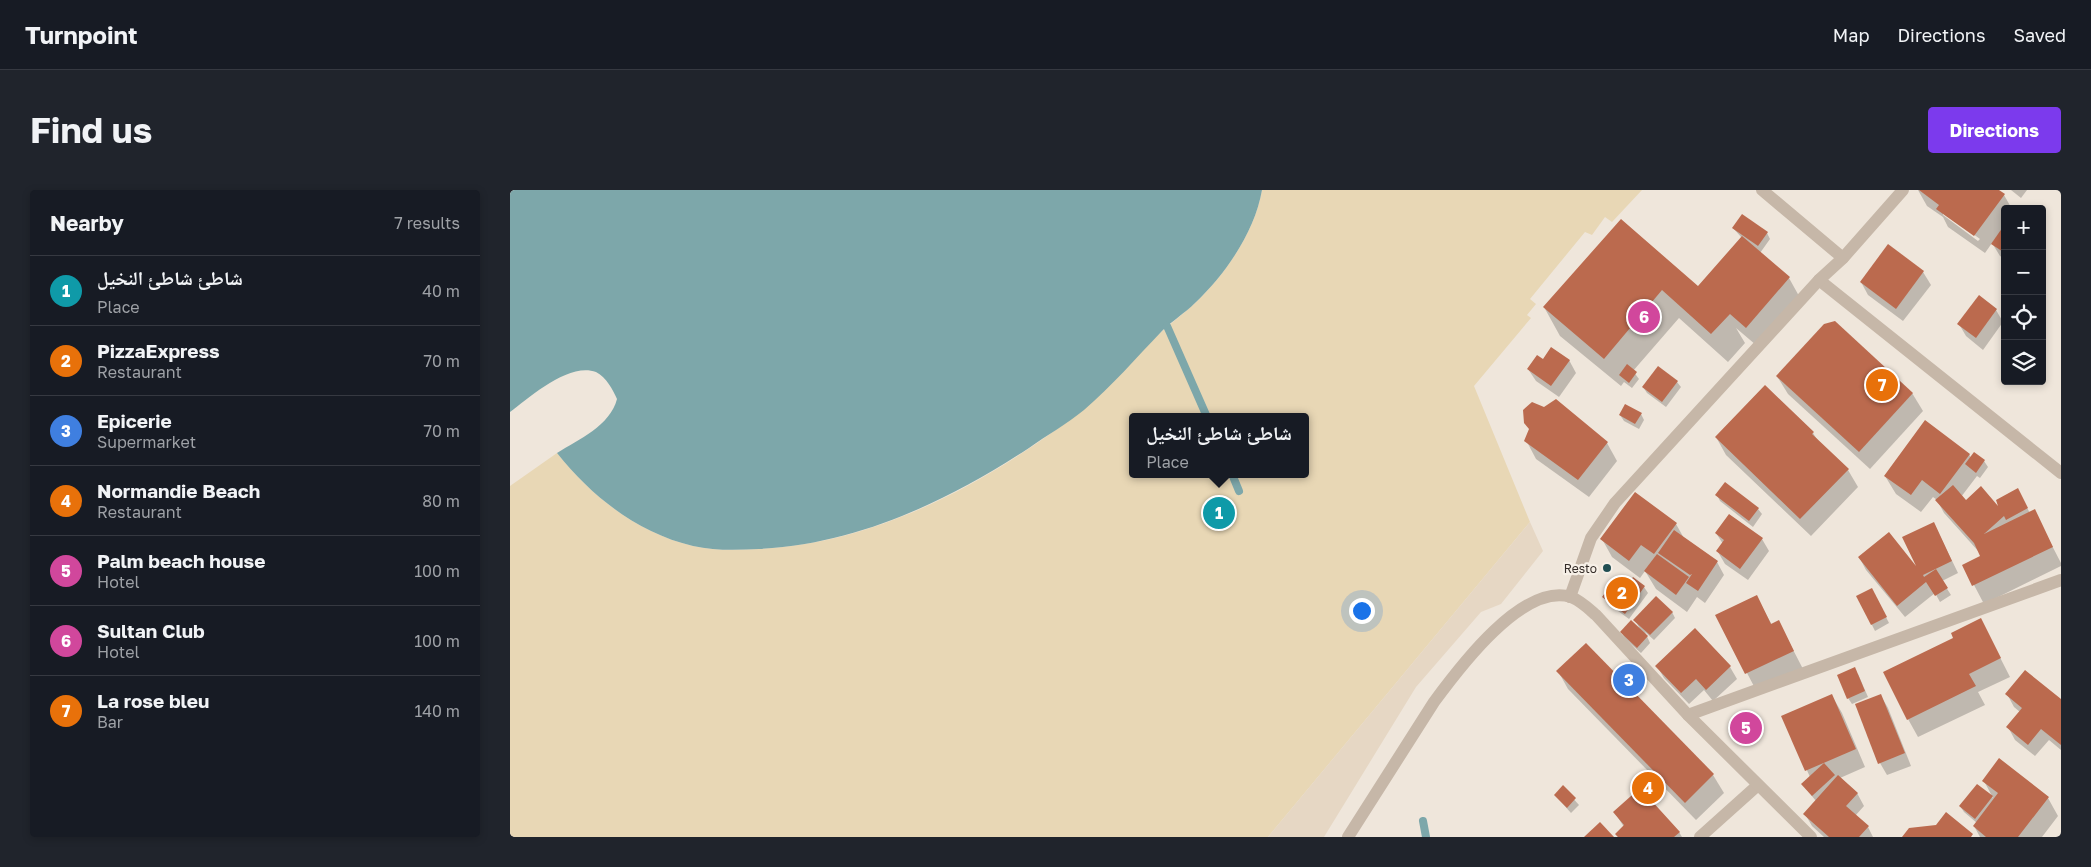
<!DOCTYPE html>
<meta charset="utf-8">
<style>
:root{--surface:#171b24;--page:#20242c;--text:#f1f3f6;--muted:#9ea1a6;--line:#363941;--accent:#7c3aed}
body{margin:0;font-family:"Golos Text","Noto Naskh Arabic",sans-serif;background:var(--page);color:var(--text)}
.controls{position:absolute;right:15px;top:15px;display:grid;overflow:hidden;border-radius:5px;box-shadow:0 2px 8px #0003}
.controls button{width:45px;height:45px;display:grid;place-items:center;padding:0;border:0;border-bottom:1px solid var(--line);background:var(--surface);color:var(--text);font:25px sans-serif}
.you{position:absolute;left:851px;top:420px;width:18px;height:18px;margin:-12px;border:4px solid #fff;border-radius:50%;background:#1a73e8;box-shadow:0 0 0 8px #1a73e833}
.badge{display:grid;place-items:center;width:32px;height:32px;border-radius:50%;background:var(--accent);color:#fff;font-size:16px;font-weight:700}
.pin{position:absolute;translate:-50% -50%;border:2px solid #fff;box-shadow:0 1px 5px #0006}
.popup{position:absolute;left:619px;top:223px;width:180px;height:65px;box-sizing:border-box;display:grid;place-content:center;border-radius:5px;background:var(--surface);filter:drop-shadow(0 1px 4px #0005);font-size:16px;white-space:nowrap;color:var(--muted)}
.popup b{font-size:19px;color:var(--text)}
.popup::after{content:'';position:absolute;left:50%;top:100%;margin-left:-10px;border:10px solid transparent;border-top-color:var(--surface)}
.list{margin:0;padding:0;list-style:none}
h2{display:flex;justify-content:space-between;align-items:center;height:65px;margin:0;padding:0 20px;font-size:21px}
h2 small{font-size:16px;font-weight:400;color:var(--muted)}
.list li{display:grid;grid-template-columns:32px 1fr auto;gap:15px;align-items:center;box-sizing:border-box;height:70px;padding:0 20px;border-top:1px solid var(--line)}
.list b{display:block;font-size:19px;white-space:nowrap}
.list p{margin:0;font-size:16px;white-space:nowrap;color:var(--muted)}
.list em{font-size:16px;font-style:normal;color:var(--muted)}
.icon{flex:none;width:28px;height:28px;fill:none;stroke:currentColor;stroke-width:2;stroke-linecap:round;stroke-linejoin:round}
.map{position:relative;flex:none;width:1551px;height:647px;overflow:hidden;border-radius:5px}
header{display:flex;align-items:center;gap:30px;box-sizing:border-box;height:70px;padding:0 25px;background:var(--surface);border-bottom:1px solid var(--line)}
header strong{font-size:24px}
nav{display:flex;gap:28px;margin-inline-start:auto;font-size:18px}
.intro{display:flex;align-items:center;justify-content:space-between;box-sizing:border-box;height:120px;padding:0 30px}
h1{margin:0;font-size:35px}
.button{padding:12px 22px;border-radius:5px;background:var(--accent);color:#fff;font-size:18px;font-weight:700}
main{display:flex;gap:30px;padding:0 30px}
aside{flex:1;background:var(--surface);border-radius:5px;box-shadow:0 2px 8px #0003}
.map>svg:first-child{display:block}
</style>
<header>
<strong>Turnpoint</strong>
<nav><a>Map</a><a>Directions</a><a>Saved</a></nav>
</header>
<div class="intro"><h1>Find us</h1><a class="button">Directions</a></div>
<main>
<aside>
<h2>Nearby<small>7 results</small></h2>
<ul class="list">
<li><span class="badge" style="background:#0f9aa8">1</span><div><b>شاطئ شاطئ النخيل</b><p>Place</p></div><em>40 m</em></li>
<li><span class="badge" style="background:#e8710a">2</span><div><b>PizzaExpress</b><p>Restaurant</p></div><em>70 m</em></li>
<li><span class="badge" style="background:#3f7fe0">3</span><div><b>Epicerie</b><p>Supermarket</p></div><em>70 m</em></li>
<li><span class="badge" style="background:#e8710a">4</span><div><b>Normandie Beach</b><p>Restaurant</p></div><em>80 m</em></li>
<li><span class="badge" style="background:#d1479c">5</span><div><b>Palm beach house</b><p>Hotel</p></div><em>100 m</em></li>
<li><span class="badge" style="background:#d1479c">6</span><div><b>Sultan Club</b><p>Hotel</p></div><em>100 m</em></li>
<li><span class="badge" style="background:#e8710a">7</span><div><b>La rose bleu</b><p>Bar</p></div><em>140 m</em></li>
</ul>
</aside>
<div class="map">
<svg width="1551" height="647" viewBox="0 0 1551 647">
<rect width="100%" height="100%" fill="#efe6db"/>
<path fill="#e8d7b5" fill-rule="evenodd" d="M752,0h380l-30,32 -7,-5 -13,18 -7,-3 -55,67 6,5 -9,11 4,3 -57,68 56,136 -262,315h-758v-351l47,-33c35,44 81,80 136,93 22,5 45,4 66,3 119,-6 228,-66 321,-137 9,-7 17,-16 26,-24 16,-17 33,-34 49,-50 13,-13 27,-23 40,-35 31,-29 60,-72 67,-113zM623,227h172v57h-172z"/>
<path fill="#e6d7c4" d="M1020,332l13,29 -42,53 -20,8 -65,75 -92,150h-56z"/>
<path fill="#7da7aa" d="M0,0h752c-7,41 -36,84 -67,113 -10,10 -23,18 -33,28 -26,27 -50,55 -78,79 -17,14 -37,25 -55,38 -81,53 -171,96 -270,101 -21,1 -44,2 -66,-3 -55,-13 -101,-49 -136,-93 22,-14 53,-27 60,-54 -4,-9 -11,-22 -21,-27 -27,-10 -66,25 -86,40z"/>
<g fill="#0003" fill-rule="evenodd">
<path d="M1408,0h79l7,5 8,14h-7v50l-5,-3 -8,-13 -7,10 -37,-26 -5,-10 -16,-11zM1433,22l37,27 -2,2 -35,-26z"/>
<path d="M1501,0h16l-6,8z"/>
<path d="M1111,30l81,71 40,-53 -9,-10 34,5 3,6 -10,14 29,25 10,18 -43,49 -20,-17 9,15 -17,19 -49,-44 -46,53 6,8 -7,9 -8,-6 -3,4 -61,-50 -16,-29z"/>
<path d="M1378,56l35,26 8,13 -28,36 -35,-26 -7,-13z"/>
<path d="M1486,120l7,12 -20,28 -17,-14 -7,-12z"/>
<path d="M1059,170l7,13 -17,24 -23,-16 -8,-12 15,-8z"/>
<path d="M1267,186l135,17 11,18 -53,58 -82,-75z"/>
<path d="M1167,192l4,5 -15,20 -19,-14 -4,-6z"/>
<path d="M1255,196l48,47 5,8 30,29 10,17 -47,49 -85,-81 -10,-18z"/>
<path d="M1131,224l3,6 -5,9 -15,-8 -4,-6z"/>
<path d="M1016,250l81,3 10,18 -28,36 -53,-38z"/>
<path d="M1459,264l2,4 3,-4 10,7 4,6 -8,11 -3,-2 -16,21 4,5 37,10 15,-22 13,23 4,-2 27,52v3l-77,38 -20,-38 18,-10 -3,-4 -35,-39 -7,-13 -4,-3 -12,15 -25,-18 -11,-18z"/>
<path d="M1207,305l41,14 4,5 -9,13 -33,-26z"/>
<path d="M1166,334l9,16 32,22 7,13 -19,28 -8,-6 -10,15 -31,-23 -11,-18 -5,7 -28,-21 -10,-18z"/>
<path d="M1206,343l46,6 7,12 -21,29 -23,-16 -7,-12 5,-8z"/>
<path d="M1430,346l18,37 -16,8 9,14 -11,7 -5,-9 -30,24 -39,-47 -7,-13 58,13z"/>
<path d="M1134,397l4,6 -19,26 -22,-16 -3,-6z"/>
<path d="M1246,406l16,29 16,15 15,29 -46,23 -40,-76z"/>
<path d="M1365,406l14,27 -14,8 -17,-34z"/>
<path d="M1162,422l3,6 -21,22 -9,-8 5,11 -9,10 -16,-14 -3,-6 19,-2 -6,-11z"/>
<path d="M1471,430l29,57 -32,15 7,13 -67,32 -10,-18 47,-80z"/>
<path d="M1076,455l127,130 11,18 -28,27 -128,-131 -10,-18z"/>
<path d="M1147,476l73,1 7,12 -24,22 -9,-11 -15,14 -25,-26z"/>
<path d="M1348,484l10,23 -16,7 -4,-6z"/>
<path d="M1497,504l54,7v49l-12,-10 -14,16 -20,-16 -7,-13 12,-15 -6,-5z"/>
<path d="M1322,506l10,17 23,54 -25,11 17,15 7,13 -9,10 13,11 5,10h-49l-12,-11 -7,-12 11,-13 -14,-17 8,-7 -27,-60z"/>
<path d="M1371,506l7,12 23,58 -24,9 -7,-12z"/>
<path d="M1474,591l64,17 10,18 -16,21h-62l-6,-11 3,-3 -13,-11 -4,-6 18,-21 15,13z"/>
<path d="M1053,597l16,18 -8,8 -16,-18z"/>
<path d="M1105,623l64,19 3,5h-64l-2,-3 8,-7z"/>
</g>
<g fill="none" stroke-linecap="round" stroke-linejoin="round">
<g stroke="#7da7aa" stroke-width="8">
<path d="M657,136l40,91"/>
<path d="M722,284l7,17"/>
<path d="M913,631l3,16"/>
</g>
</g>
<g fill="#bb6a4e">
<path d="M1409,0h80l6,4 -31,42 -38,-27 3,-4z"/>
<path d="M1232,24l26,18 -10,14 -26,-18z"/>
<path d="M1111,29l77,67 44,-50 48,41 -44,51 -16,-14 -19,20 -49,-44 -58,69 -61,-52z"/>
<path d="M1495,34v29l-14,-9z"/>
<path d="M1378,54l36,27 -28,38 -36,-27z"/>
<path d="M1469,105l18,14 -21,29 -19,-14z"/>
<path d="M1325,131l78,72 -54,59 -83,-76 48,-52z"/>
<path d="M1041,157l19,13 -19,26 -24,-17 10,-14 6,4z"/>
<path d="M1117,174l10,8 -8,11 -10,-8z"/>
<path d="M1148,176l20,15 -16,21 -20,-15z"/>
<path d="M1255,195l49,47 -2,2 37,35 -49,50 -85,-82z"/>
<path d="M1046,209l52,43 -30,38 -54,-39 5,-12 -5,-6 -1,-13 9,-8 12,5z"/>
<path d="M1115,214l17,9 -7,11 -16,-9z"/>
<path d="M1415,230l45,34 -30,40 -18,-14 -11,15 -27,-19z"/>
<path d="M1464,262l11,8 -9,13 -11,-9z"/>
<path d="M1215,292l34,26 -10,13 -34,-26z"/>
<path d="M1443,295l13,15 15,-14 17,20 -2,-6 22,-12 10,20 -22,12 -2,-4 -20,18 51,-25 18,38 -81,39 -10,-21 18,-9 -6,-13 -39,-43z"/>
<path d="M1125,302l42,31 -23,31 -13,-9 -12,16 -29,-22z"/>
<path d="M1219,324l34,24 -23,31 -24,-18 8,-11 -9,-7z"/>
<path d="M1424,332l18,39 -29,14 1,2 12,-8 12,19 -13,8 -9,-14 -29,24 -39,-49 31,-25 27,34 -14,-29z"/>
<path d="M1164,340l44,31 -20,30 -12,-8 6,-9 -2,1 -32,-22z"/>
<path d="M1147,364l32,23 -13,18 -32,-24z"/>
<path d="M1123,387l12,9 -20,28 -23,-17 11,-15 10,8z"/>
<path d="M1362,398l15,29 -16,8 -15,-29z"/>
<path d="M1247,405l14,29 8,-4 15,31 -49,23 -30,-59z"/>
<path d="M1146,406l17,16 -23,23 -17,-15z"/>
<path d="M1471,428l20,40 -32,16 7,12 -69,34 -24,-48 70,-34 -2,-5z"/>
<path d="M1121,430l17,16 -11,12 -17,-16z"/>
<path d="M1185,438l36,38 -25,24 -10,-11 -15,14 -26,-27z"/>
<path d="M1076,453l128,131 -29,29 -129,-132z"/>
<path d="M1345,477l10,24 -18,8 -10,-24z"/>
<path d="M1515,480l36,29v46l-20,-16 -13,16 -22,-18 16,-19 -17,-14z"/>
<path d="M1322,504l24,55 -51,22 -24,-55z"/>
<path d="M1371,504l24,59 -27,11 -23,-60z"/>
<path d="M1489,568l50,39 -31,40h-32l-13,-11 25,-33 -16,-12z"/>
<path d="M1314,573l11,12 -23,21 -11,-12z"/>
<path d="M1328,585l20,18 -12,13 23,20 -10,11h-30l-26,-23z"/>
<path d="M1467,594l16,12 -18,23 -16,-13z"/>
<path d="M1053,595l13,13 -9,10 -13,-13z"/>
<path d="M1130,598l40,44 -6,5h-56l-3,-3 9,-9 -11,-13z"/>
<path d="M1436,622l27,22 -2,3h-69l7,-9 27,-3z"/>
<path d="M1090,632l14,15h-30z"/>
</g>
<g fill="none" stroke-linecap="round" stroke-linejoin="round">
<g stroke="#c6b7a8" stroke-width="12">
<path d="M1252,0l81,68"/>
<path d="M1309,90l242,193"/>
<path d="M1060,407l21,-59 24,-35 204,-223 24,-22 60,-68"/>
<path d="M1178,525l373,-135"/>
<path d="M1190,647l58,-52"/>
</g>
<path stroke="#c6b7a8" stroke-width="12" d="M838,647l86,-135c25,-34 89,-120 137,-105 10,4 17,11 25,18l92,100 123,122"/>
</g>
<circle fill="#214e52" stroke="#f7f0e7" stroke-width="2" cx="1097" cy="378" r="5"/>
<g text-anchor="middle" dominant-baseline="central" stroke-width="4.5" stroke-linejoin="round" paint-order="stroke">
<g font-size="12" fill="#342c28" stroke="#f7f0e7" text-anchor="end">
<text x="1087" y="378">Resto</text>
</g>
</g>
</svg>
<div class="controls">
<button>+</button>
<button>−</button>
<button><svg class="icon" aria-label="locate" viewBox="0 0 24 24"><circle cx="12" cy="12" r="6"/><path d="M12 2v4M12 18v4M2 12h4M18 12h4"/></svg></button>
<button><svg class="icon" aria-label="layers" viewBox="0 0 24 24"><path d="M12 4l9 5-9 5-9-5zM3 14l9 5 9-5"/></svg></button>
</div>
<div class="you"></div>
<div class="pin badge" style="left:709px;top:323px;background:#0f9aa8">1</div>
<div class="popup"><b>شاطئ شاطئ النخيل</b>Place</div>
<div class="pin badge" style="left:1112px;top:403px;background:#e8710a">2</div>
<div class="pin badge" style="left:1119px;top:490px;background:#3f7fe0">3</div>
<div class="pin badge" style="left:1138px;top:598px;background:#e8710a">4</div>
<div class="pin badge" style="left:1236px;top:538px;background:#d1479c">5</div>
<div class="pin badge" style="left:1134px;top:127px;background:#d1479c">6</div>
<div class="pin badge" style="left:1372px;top:195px;background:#e8710a">7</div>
</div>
</main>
